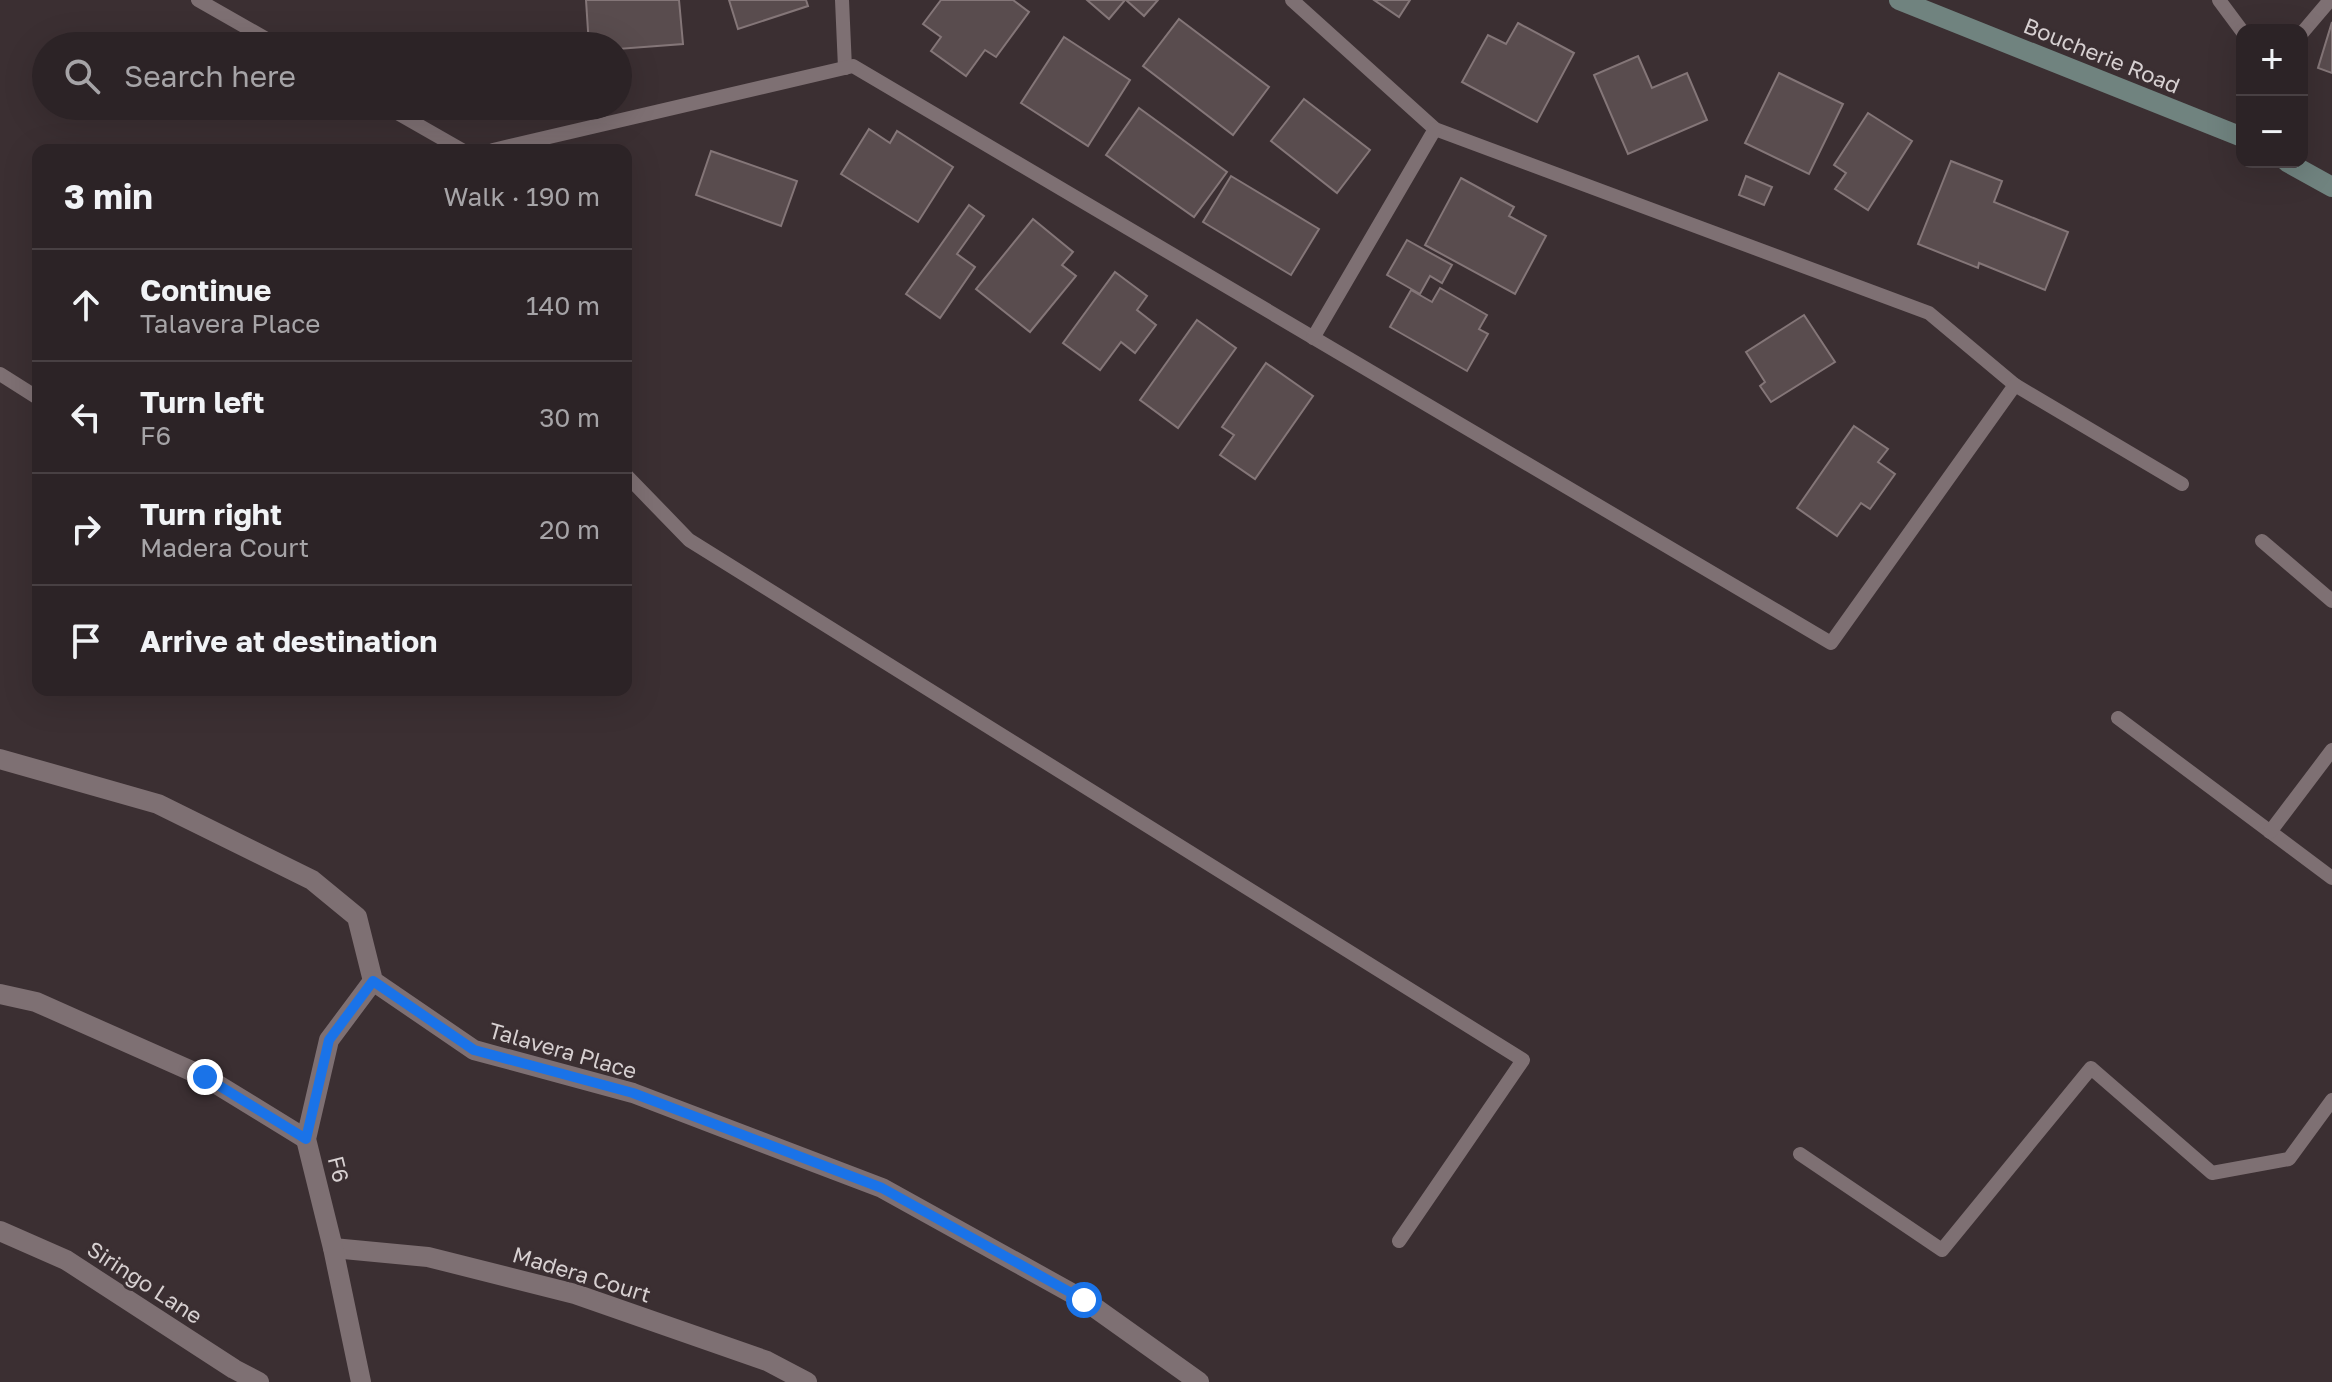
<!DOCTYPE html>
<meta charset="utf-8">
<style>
:root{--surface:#2c2326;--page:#342b2e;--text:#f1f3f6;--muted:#a6a4a7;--line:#484043}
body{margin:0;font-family:"Golos Text",sans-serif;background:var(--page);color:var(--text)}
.controls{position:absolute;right:24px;top:24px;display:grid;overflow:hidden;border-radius:16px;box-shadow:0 8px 32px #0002}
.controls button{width:72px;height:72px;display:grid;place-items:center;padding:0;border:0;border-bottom:2px solid var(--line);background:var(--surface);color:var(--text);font:40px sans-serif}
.stop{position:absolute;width:24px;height:24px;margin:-18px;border:6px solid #1a73e8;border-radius:50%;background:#fff}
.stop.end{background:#1a73e8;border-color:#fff;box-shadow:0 2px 8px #0008}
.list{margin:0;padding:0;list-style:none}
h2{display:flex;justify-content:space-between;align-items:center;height:104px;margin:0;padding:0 32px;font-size:34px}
h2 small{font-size:26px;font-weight:400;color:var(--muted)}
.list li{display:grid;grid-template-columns:52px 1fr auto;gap:24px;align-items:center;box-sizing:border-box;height:112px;padding:0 32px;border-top:2px solid var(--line)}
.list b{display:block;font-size:30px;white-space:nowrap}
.list p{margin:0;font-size:26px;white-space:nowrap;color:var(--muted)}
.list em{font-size:26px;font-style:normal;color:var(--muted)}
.icon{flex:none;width:44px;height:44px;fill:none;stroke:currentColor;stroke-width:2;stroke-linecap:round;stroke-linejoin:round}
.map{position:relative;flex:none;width:2332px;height:1382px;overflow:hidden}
.search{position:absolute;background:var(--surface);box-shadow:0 8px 32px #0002;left:32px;top:32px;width:600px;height:88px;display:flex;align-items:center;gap:20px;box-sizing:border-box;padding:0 28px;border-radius:44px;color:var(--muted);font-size:30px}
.panel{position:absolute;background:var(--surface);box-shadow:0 8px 32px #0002;left:32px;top:144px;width:600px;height:552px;border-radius:16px}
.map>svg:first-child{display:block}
</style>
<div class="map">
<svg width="2332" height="1382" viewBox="0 0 2332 1382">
<rect width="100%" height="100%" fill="#3b2f32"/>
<g fill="#594c4e" stroke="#847678" stroke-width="2">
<path d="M586,0h93l4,44 -65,5v-3h-29z"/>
<path d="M729,0h77l2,6 -70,23z"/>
<path d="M941,0h72l16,12 -33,45 -11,-7 -19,26 -35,-25 10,-14 -18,-13z"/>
<path d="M1087,0h38l-16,19z"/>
<path d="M1126,0h32l-14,16z"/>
<path d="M1374,0h36l-11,17z"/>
<path d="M1179,19l90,68 -36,48 -90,-69z"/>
<path d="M2332,22v51l-14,-5z"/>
<path d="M1518,23l56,30 -37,69 -75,-40 26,-47 18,9z"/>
<path d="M1064,37l66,43 -42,66 -67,-43z"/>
<path d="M1638,56l14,32 35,-15 20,47 -79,34 -34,-79z"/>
<path d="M1779,73l64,31 -34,70 -64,-31z"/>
<path d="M1304,99l66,51 -33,43 -66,-52z"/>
<path d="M1139,108l88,64 -33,45 -88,-62z"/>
<path d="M1868,113l44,28 -44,69 -33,-21 11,-16 -12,-8z"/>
<path d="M869,129l21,14 7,-12 56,36 -35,55 -77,-48z"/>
<path d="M711,151l86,30 -16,45 -85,-31z"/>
<path d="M1951,161l51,20 -8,21 74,30 -23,58 -66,-27 -1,5 -60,-24z"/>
<path d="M1231,176l88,53 -28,46 -88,-53z"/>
<path d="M1746,176l26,11 -8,18 -25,-10z"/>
<path d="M1461,178l53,29 -5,9 37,20 -31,58 -90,-49z"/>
<path d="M969,205l15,11 -27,38 18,13 -35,51 -34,-24z"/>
<path d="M1033,219l40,33 -11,13 14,11 -46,56 -54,-43z"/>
<path d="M1407,240l45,25 -10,18 -12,-7 -10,18 -33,-19z"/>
<path d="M1115,272l32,24 -10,14 19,15 -21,28 -14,-11 -21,28 -37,-27z"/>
<path d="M1440,288l47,27 -8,14 9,5 -21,37 -77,-44 21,-37 21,12z"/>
<path d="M1804,315l31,47 -64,40 -11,-16 5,-4 -19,-30z"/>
<path d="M1197,320l39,28 -58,80 -38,-28z"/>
<path d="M1266,363l47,33 -58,83 -35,-24 14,-20 -12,-8z"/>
<path d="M1854,426l34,23 -10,13 17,12 -25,35 -9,-6 -24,33 -40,-28z"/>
</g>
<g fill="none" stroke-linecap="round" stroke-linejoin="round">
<g stroke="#7e7073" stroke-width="14">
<path d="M198,0l81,46"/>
<path d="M842,0l3,68"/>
<path d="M1292,0l143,129 494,184 86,72 167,99"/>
<path d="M2219,0l23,31"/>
<path d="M2302,33l28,-33"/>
<path d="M385,106l77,44"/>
<path d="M493,150l360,-84 978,577 184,-258"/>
<path d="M1313,338l122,-209"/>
<path d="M0,374l38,24"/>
<path d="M626,475l63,65 834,520 -124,181"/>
<path d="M2262,541l70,60"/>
<path d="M2118,718l214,160"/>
<path d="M2270,832l62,-82"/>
<path d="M1800,1154l142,96 149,-182 121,105 77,-14 43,-59"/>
</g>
<g stroke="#7e7073" stroke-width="20">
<path d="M0,759l158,45 154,76 45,37 16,64 101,69 159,43 249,95 202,112 115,82"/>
<path d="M0,994l36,8 169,75 101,62"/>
<path d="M0,1231l66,29 168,109 25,13"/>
<path d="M333,1248l95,9 147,37 192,67 40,21"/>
<path d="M361,1382l-28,-134 -27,-109 23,-99 44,-59"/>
</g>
<g stroke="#70837f" stroke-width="20">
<path d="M1899,0l343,137"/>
<path d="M2287,162l45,25"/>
</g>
</g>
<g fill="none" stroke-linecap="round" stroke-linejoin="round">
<path stroke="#1a73e8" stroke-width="10" d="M205,1077l101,62 23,-99 44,-59 101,69 159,43 249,95 202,112"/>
</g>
<g text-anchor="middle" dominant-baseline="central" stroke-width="6" stroke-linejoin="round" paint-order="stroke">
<g font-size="22" fill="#d7d0d1" stroke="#3b2f32">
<text transform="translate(2102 55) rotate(22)">Boucherie Road</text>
<text transform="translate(563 1050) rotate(16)">Talavera Place</text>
<text transform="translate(339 1169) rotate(76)">F6</text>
<text transform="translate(582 1274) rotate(17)">Madera Court</text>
<text transform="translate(145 1282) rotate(33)">Siringo Lane</text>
</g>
</g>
</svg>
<div class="controls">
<button>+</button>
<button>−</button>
</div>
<div class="stop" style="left:1084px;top:1300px"></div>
<div class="stop end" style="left:205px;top:1077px"></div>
<div class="search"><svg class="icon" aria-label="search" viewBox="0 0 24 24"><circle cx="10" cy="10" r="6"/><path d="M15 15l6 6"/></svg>Search here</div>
<section class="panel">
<h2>3 min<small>Walk · 190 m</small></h2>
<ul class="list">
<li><svg class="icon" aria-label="ahead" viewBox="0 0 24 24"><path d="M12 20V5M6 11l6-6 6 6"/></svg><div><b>Continue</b><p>Talavera Place</p></div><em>140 m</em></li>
<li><svg class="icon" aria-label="left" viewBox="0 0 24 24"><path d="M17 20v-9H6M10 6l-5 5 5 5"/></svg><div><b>Turn left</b><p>F6</p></div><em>30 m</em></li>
<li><svg class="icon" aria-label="right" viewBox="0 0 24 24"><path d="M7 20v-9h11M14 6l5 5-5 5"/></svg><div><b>Turn right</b><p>Madera Court</p></div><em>20 m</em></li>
<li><svg class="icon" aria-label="arrive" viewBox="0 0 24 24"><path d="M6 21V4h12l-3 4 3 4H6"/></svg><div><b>Arrive at destination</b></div></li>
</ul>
</section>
</div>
